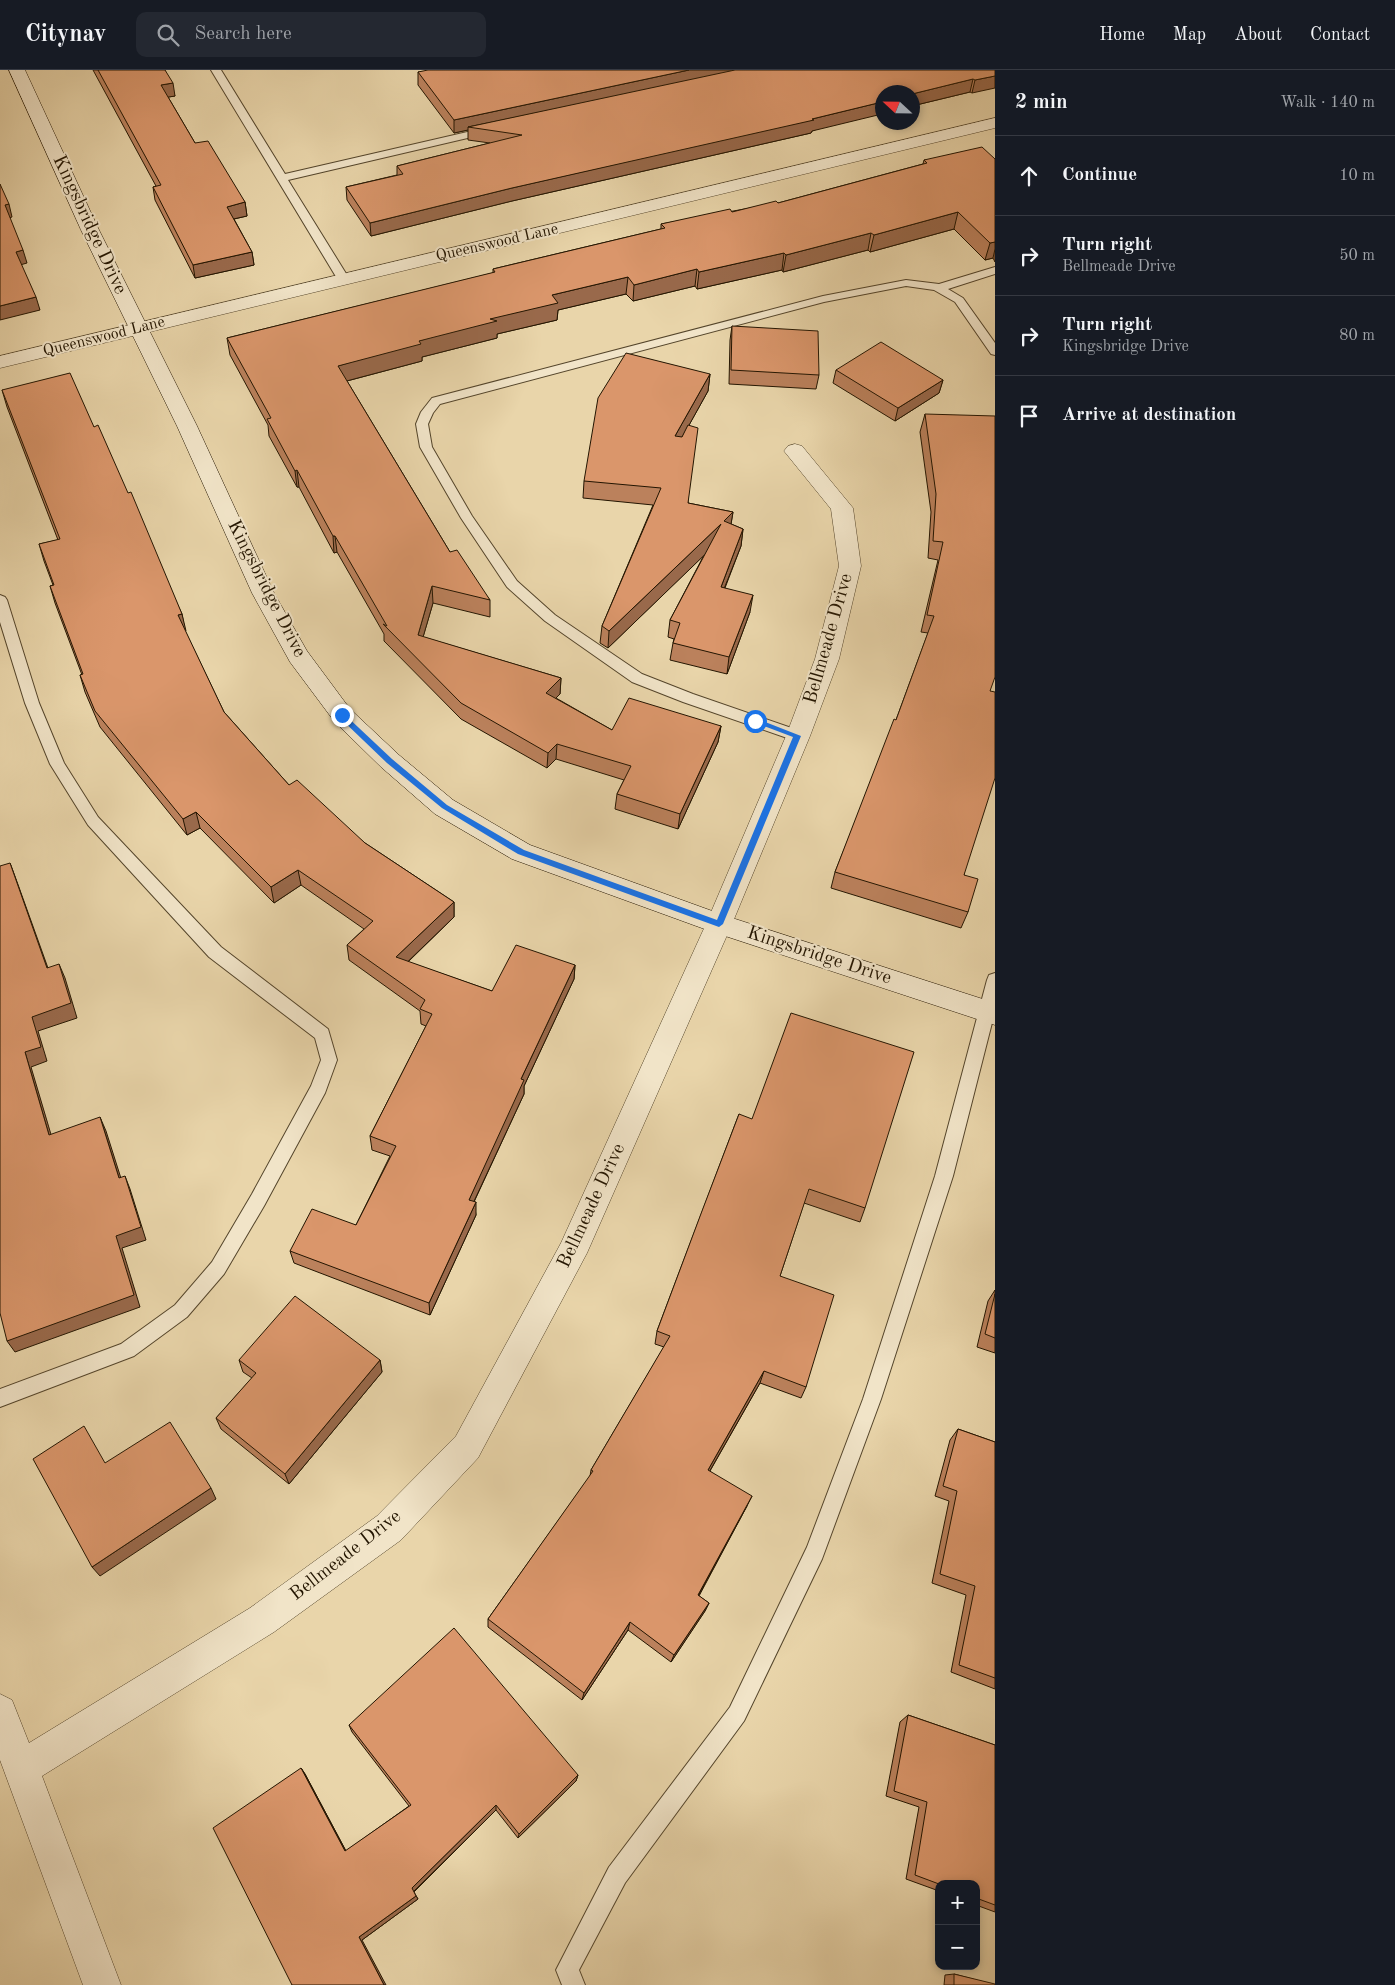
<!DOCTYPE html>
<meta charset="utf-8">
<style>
:root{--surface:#171b24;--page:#242831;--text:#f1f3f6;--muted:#9ea1a6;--line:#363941}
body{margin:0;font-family:"Old Standard TT",serif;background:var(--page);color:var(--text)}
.controls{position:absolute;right:15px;bottom:15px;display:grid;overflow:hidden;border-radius:10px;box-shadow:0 2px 8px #0003}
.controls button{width:45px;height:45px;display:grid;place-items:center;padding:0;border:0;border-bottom:1px solid var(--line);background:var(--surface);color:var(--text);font:25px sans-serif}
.compass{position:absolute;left:875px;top:15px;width:45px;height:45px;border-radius:50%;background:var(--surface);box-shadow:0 2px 8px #0003;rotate:292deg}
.stop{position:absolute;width:15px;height:15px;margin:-11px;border:4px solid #1a73e8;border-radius:50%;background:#fff}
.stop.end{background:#1a73e8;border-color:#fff;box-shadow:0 1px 5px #0008}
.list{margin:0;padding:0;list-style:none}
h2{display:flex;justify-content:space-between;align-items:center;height:65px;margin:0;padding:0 20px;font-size:21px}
h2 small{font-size:16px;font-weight:400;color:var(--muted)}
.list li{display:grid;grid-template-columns:32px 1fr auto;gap:15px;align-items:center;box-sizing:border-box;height:80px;padding:0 20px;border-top:1px solid var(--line)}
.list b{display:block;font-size:19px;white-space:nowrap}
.list p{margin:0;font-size:16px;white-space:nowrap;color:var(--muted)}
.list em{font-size:16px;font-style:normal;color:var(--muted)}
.icon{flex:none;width:28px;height:28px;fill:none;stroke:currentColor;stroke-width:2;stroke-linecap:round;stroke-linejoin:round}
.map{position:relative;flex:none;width:995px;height:1915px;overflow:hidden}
header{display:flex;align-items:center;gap:30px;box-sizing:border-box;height:70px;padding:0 25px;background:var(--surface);border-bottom:1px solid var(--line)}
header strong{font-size:24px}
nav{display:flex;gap:28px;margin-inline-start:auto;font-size:18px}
.search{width:350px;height:45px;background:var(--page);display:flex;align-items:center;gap:12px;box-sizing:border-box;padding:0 18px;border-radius:10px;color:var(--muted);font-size:19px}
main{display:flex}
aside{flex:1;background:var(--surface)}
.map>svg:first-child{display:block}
</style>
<header>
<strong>Citynav</strong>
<div class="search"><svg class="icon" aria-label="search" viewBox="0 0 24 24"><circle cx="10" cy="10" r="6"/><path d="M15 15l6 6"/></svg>Search here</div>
<nav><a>Home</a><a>Map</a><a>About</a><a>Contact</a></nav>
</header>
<main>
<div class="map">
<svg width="995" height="1915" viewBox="0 0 995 1915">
<rect width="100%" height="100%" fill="#e9d5aa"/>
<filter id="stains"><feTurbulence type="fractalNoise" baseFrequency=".004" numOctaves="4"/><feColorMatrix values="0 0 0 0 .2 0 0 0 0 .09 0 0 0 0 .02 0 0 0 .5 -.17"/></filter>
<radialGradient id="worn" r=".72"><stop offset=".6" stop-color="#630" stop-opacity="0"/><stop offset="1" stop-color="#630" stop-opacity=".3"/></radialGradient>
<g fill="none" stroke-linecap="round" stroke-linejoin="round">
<g stroke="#54452b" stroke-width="2">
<g id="lane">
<path d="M211,0h10l64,104 204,-47 5,3 -5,3 -201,47 62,100 -6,3 -6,-3z"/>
<path d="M995,197v7l-47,15 15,9 32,45v12l-4,-1 -36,-52 -21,-12 -28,-4 -82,16 -384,102 -7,9 -5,11 4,23 40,69 45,65 38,34 87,59 51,20 110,38 2,4 -2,4 -5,1 -5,-1 -110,-38 -51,-20 -87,-61 -38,-34 -46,-69 -41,-71 -4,-23 5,-12 11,-14 391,-102 83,-16 33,4z"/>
<path d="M0,525l5,2 2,3 32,103 25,60 34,54 123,130 107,82 9,31 -12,33 -61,113 -40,68 -37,43 -53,39 -134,51v-18l121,-45 54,-39 37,-43 40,-68 59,-108 10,-26 -6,-22 -106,-81 -121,-132 -38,-61 -25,-61 -25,-81z"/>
<path d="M995,903v38l-42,165 -72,223 -59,160 -78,162 -119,162 -46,87 6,15h-23l-6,-15 53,-103 121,-160 77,-160 56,-148 72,-223 52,-196 2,-5z"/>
</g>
</g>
<g stroke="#54452b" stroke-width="1">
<g id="street">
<path d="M995,48v10l-995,240v-12z"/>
<path d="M795,374l7,2 51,62 8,58 -22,93 -29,77 -78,188 -145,329 -109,205 -77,82 -127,92 -232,144 79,209h-38l-83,-225v-66l12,6 17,43 221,-135 127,-92 79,-80 105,-193 145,-319 80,-188 29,-77 24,-93 -8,-57 -47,-58 4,-5z"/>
</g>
</g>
<g stroke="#231501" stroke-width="1">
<path id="secondary" d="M9,0h16l74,160 98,196 77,167 33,58 43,58 49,46 54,45 77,45 196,71 269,87v22l-285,-94 -198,-72 -77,-45 -54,-47 -47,-46 -44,-59 -38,-69 -75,-167 -96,-196z"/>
</g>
<use href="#lane" fill="#f1e4c8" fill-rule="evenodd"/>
<use href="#street" fill="#f1e4c8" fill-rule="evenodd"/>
<use href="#secondary" fill="#f1e4c8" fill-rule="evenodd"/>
</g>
<g fill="#bb815c" stroke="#231501">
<path d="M93,0h72l10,26 -7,1 27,46 50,59 2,14 -13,3 18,33 2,13 -59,13 -40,-78 -2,-13 3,-1z"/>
<path d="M995,0l-23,23 -2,-1 -58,14v-14l-100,39 -1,2 -299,68 -141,35 -24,-36 -1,-13 51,-12v-9l93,-23 -22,-3v-10l-14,3 -36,-48v-13z"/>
<path d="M995,89v103l-2,-4 -8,2 -31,-31 -84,23 -2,-2 -85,22 -1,-2 -85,19 -2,-3 -62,15 -7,-7 -68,16 -1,10 -60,14v4l-75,19v4l-75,20 103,171 40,48v17l-57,-14 -10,34 138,41 -1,16 -4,4 56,32 109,-4 -3,16 -40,87 -63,-20 2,-15 7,-14 -68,-21 -9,9 -86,-49 -77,-78v-7l-47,-82 -3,1 -35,-66h-2l-28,-51 -1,-11 -38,-70 -3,-17 266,-65v-4l168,-40v-5l117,-21 145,-39 1,-4z"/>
<path d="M732,256l87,49 -3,14 -87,-5 1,-44z"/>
<path d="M836,300l107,10 -4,13 -44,28 -62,-38z"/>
<path d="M710,304l-2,17 -19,34 -1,78 45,9 -2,12 12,5 -2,17 -16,42 25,24 -23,62 -57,-14 3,-17 1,-4 -6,-2 2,-17 34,-65 -96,93 -8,-5 2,-17 51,-121 -70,-7 1,-17z"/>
<path d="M2,320l92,37 88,187 3,17 39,81 65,73 76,58 89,59v15l-46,45 84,29 83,-26 -1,14 -50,107v8l-50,108 2,13 -46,100 -136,-52 -4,-12 66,-26 34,-69 -18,-6 -2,-14 56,-110 -5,-2 -1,-13 -71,-51 -2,-15 17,-16 -63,-44 -27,18 -74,-75 -13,7 -87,-108 -15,-35 -5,-17h2l-27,-72 -5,-17 3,-1 -9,-24 -5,-17 19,-4 -51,-133z"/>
<path d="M925,344l65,277 -26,184 4,37 -7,16 -130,-40 4,-16 61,-152 32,-87 -7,-1 17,-72 -10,-2 3,-46 -11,-80z"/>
<path d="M739,1044l126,94 -5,14 -56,-19 -24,73 26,111 -5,11 -41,-15 -50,88 37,35 -48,90 10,7 -4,8 -34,51 -43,-32 -46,70 -94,-73v-8l102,-143 1,-6 73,-123 -9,-3 2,-13z"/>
<path d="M995,1220v63l-18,-6 11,-46z"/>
<path d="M239,1290h141l2,12 -93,112 -68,-55 -5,-11 36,-40 -9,-6z"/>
<path d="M958,1359l37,13v247l-44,-17 15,-77 -34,-12 17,-82 -14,-5 15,-56z"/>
<path d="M908,1645l87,30v167l-19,-7v-21h-37v7l-33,-12 13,-72 -33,-11 14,-74z"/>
<path d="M349,1655l229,50 -2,6 -58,57 -22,-28 -82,82 4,7 -56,41 -70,45 9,-217 4,6 41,77 63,-45 -57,-74z"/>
<path d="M954,1904l41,11h-51l1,-10z"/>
</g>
<g fill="#99694b" stroke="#231501">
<path d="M689,0h58l-279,57v3l-14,3v-13z"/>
<path d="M995,6v12l-23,5 3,-13z"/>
<path d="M973,9l-3,13 -58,14v-12z"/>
<path d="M173,13l2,13 -12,2 -2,-13z"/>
<path d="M882,32v12l-70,17 -1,2 -299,68 -141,35 -1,-13 142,-35 300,-69z"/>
<path d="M245,132l2,14 -18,4 -2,-13z"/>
<path d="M9,134l3,13 -3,1 -4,-13z"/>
<path d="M958,142l-4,17 -84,23 4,-17z"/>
<path d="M871,163l-3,17 -85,22 3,-17z"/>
<path d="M995,172v7l-2,9 -8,2 5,-17z"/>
<path d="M23,180l4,13 -7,2 -4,-13z"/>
<path d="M252,182l2,13 -59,13 -2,-13z"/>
<path d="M784,183l-2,17 -85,19 2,-17z"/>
<path d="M697,199l-2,17 -62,15 1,-16z"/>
<path d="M628,207l-2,17 -68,16 -1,10 -60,14v4l-75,19v4l-83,22 -1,-17 152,-47 62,-24z"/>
<path d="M36,227l4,13 -40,10v-14z"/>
<path d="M710,304l-2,17 -35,63 2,-18z"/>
<path d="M943,310l-4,13 -44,28 3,-13z"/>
<path d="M297,400l2,17h-2l-2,-16z"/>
<path d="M733,442l-3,18 -6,-9z"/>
<path d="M721,454l-3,18 -110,106 1,-17z"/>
<path d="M743,459l-2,17 -23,58 3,-17z"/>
<path d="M333,466h2l2,16 -3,1z"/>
<path d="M432,516l1,17 -14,48 -1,-16z"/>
<path d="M753,525l-3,17 -23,62 2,-17z"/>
<path d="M182,544l4,17 -4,1 -4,-17z"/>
<path d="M561,608l-1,16 -15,15 1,-16z"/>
<path d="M721,656l-3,16 -40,87 2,-15z"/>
<path d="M557,674l-1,15 -9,9 1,-15z"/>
<path d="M196,742l4,16 -13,7 -4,-16z"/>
<path d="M10,793l6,16 37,103 -6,-14z"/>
<path d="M298,800l3,15 -27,18 -3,-16z"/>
<path d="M454,832v15l-57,55 -1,-15z"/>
<path d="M59,894l6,14 12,40 -39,13 9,30 -16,6 24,81 -6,-13 -24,-83 7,-35z"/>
<path d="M575,895l-1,14 -50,107v8l-55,118v-12l52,-121z"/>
<path d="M100,1047l6,14 19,60 -6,-13z"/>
<path d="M125,1106l5,13 16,51 -24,8 18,59 -125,45 -8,-11 109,-105z"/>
<path d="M476,1132v13l-46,100 -1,-12z"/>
<path d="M380,1290l2,12 -93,112 -4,-10z"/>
<path d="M764,1301l-4,12 -56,98 4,-11z"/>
<path d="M211,1418l5,11 -116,77 -8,-9z"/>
<path d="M752,1426l-5,10 -53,98 4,-9z"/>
<path d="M709,1533l-4,8 -34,51 3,-7z"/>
<path d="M630,1552l-2,8 -46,70 2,-7z"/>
<path d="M301,1698l4,6 43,81 -3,-4z"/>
<path d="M578,1705l-2,6 -58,57 1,-4z"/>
<path d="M496,1735v5l-83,82 -1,-4z"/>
<path d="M416,1826l2,3 -56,41 24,45h-2l-25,-48z"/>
</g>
<g fill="#da966b" stroke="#231501">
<path d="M98,0h67l8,13 -12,2 34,58 13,-2 37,61 -18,5 25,45 -59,13 -40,-78 8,-2z"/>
<path d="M428,0h261l-235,50 -36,-48z"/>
<path d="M735,0h260v6l-20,4 -2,-1 -61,15v-2h-30v10l-70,17 2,1 -302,68 -142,35 -24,-36 57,-13 -6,-8 125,-31 -54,-8z"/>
<path d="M982,77l13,12v83l-5,1 -32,-31 -84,23 -3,-2 -85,22 -2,-2 -85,19 -2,-3 -63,16 -6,-8 -76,18 6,8 -68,16 7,2 -78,20 2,3 -83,22 112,186 7,-2 33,50 -58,-14 -14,49 143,43 -15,15 66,37 17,-32 92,28 -41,88 -63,-20 14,-28 -74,-22 -9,9 -87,-50 -78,-79 4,2 -52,-90h-2l-36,-66 -2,1 -28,-52 4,-1 -44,-80 268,-66 -2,-3 172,-41 -4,-4 69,-15 2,3 44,-11 2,2 149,-40 -3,-3z"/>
<path d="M0,114l9,20 -4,1 18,45 -7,2 20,45 -36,9z"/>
<path d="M732,256l86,5 1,44 -88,-5z"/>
<path d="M881,272l62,38 -45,28 -62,-38z"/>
<path d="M626,283l84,21 -35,62 7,1 6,-12 10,3 -10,75 45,9 -9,9 19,8 -22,58 32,8 -24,62 -56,-14 7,-20 -10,-3 51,-96 -112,107 -7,-5 59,-138 -77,-7 14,-83z"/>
<path d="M70,303l24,54 4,-2 30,68 3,-1 51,122 -4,1 46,97 65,73 8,-5 68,63 89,59 -58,55 96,34 24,-46 59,20 -54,114 3,1 -55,120 7,2 -47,101 -139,-52 22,-42 44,16 40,-79 -26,-10 62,-122 -12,-5 5,-9 -78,-55 26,-24 -75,-51 -27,17 -75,-75 -13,7 -88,-108 -15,-36 3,-1 -33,-88 4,-1 -15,-41 21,-5 -58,-149z"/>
<path d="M925,344l70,2v261l-5,14 5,1v86l-31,97 14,4 -10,33 -133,-40 59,-153 2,1 38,-104 -7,-1 16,-73 -10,-1 3,-47z"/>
<path d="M10,793l37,105 12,-4 12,39 -39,14 9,30 -16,5 24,83 51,-18 19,61 6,-2 16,51 -25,9 18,59 -127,46 -7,-28v-447z"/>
<path d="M791,943l123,39 -49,156 -56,-19 -29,87 54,19 -28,92 -42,-16 -56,99 44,26 -54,99 11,8 -35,52 -44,-33 -46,71 -96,-74 105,-148 -2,-1 79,-134 -13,-5 45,-120 37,-97 13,5z"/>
<path d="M995,1224v44l-10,-4z"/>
<path d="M295,1226l85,64 -95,114 -69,-56 40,-45 -17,-13z"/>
<path d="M170,1352l41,66 -119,79 -59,-108 51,-33 21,37z"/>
<path d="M958,1359l37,13v236l-36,-13 16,-79 -35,-12 17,-83 -14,-5z"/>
<path d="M454,1558l124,147 -59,59 -23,-29 -84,83 4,8 -57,41 25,48h-92l-79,-157 88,-60 44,83 66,-46 -62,-80z"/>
<path d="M908,1645l87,30v160l-19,-7v-14h-37l-24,-9 12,-73 -33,-11z"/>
<path d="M954,1904l41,10v1h-41z"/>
</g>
<path fill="#1a73e8" d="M342,642l50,47 55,46 77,45 193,70 76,-183 -42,-16 4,-3 46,18 -78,188 -4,3 -201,-73 -76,-46 -55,-45 -48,-46v-4z"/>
<g text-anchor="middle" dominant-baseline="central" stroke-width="4" stroke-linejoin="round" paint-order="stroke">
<g font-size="16" fill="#231501" stroke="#f1e4c8">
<text transform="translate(497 173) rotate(-13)">Queenswood Lane</text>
<text transform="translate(104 267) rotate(-14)">Queenswood Lane</text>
</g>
<g font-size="19" fill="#231501" stroke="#f1e4c8">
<text transform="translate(89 155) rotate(65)">Kingsbridge Drive</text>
<text transform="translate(266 519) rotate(63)">Kingsbridge Drive</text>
<text transform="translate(829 569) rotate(-74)">Bellmeade Drive</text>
<text transform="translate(819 886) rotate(18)">Kingsbridge Drive</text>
<text transform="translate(592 1136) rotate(-65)">Bellmeade Drive</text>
<text transform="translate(346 1486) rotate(-38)">Bellmeade Drive</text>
</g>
</g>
<rect width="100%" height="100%" filter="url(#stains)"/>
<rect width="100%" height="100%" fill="url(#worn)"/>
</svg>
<div class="controls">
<button>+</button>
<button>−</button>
</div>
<svg class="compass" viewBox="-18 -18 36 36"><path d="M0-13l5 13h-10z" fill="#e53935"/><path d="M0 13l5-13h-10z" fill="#9ea1a6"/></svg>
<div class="stop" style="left:755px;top:651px"></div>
<div class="stop end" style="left:342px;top:645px"></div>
</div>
<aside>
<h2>2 min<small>Walk · 140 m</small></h2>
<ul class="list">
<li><svg class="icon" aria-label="ahead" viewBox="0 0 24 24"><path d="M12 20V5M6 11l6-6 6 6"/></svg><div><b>Continue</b></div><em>10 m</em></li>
<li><svg class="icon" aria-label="right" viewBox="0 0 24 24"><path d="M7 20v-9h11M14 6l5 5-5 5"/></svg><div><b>Turn right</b><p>Bellmeade Drive</p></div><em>50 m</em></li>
<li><svg class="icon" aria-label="right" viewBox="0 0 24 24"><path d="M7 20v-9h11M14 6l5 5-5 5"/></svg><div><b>Turn right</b><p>Kingsbridge Drive</p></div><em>80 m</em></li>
<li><svg class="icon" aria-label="arrive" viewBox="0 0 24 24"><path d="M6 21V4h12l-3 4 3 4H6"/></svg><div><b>Arrive at destination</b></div></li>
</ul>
</aside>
</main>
